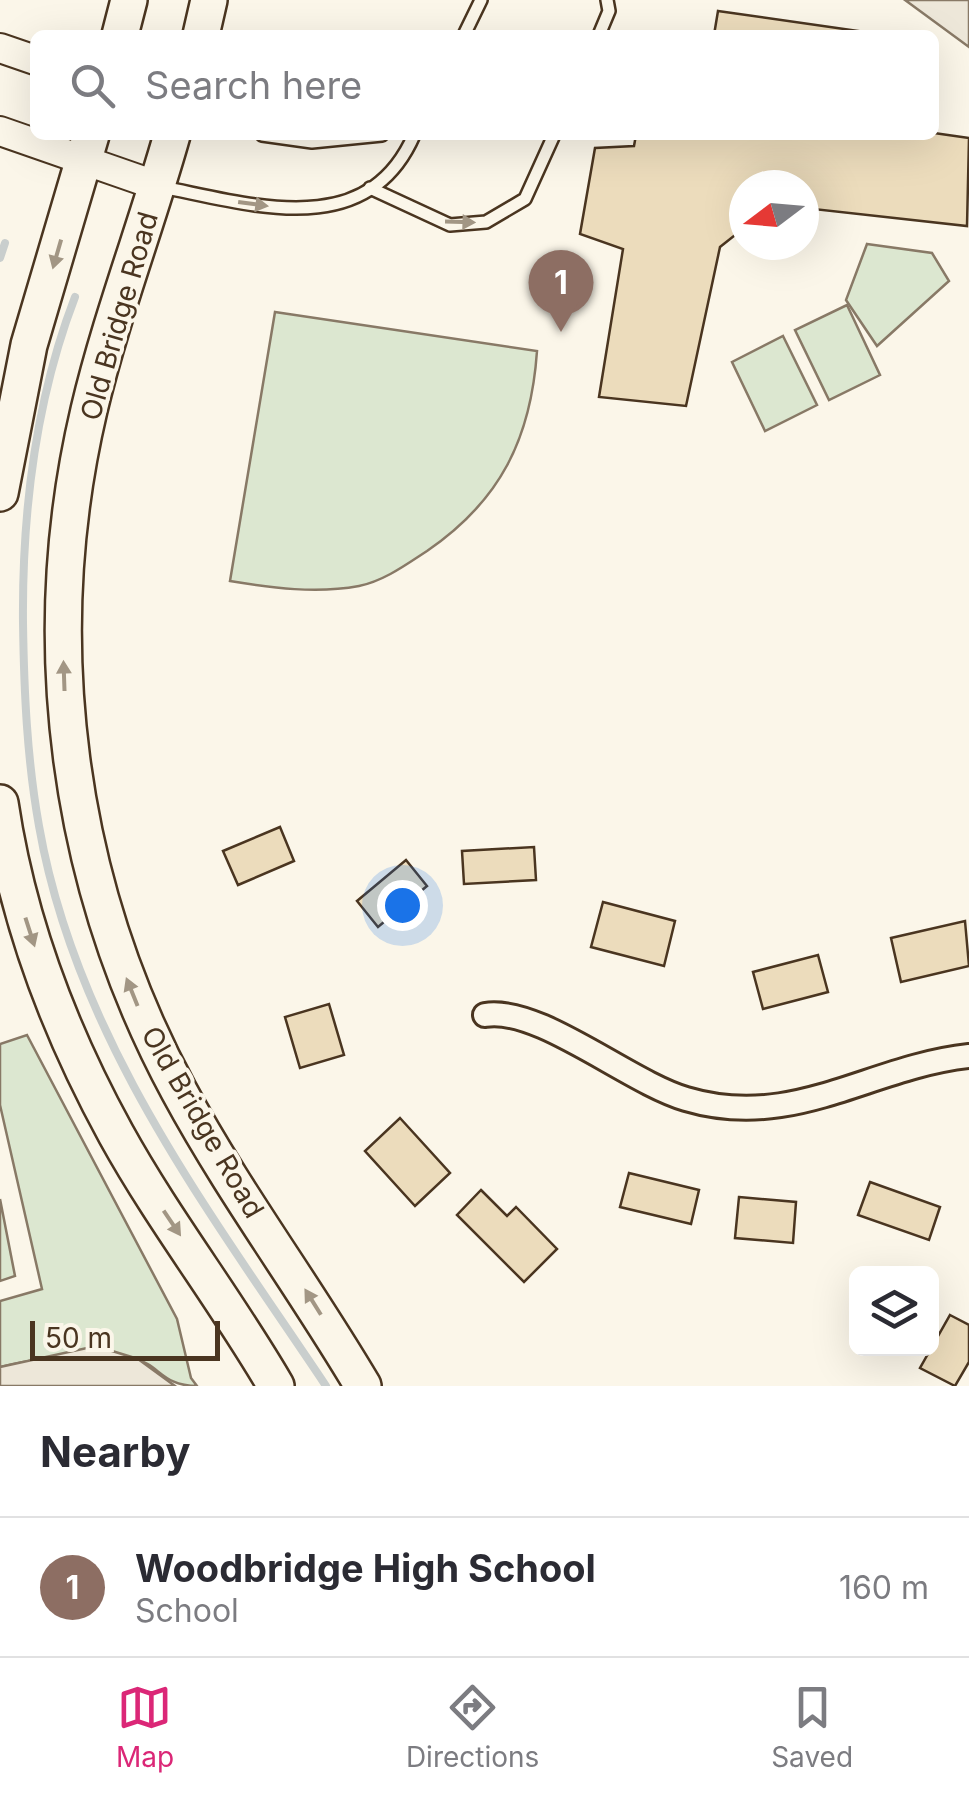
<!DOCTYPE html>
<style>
:root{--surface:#fff;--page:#f7f7f7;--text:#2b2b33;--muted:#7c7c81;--line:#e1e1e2;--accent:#db2777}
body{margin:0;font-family:Inter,sans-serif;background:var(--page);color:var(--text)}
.controls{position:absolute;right:30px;bottom:30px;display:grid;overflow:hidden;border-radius:15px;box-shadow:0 10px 40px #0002}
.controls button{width:90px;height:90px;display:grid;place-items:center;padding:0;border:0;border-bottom:2px solid var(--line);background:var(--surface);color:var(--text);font:50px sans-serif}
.compass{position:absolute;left:729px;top:170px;width:90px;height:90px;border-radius:50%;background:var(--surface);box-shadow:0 10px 40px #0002;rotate:254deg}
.scale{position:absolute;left:30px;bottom:25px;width:190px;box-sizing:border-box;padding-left:10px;border:5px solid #4a3520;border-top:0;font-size:28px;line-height:35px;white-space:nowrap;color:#4a3520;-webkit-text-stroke:8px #fbf6e9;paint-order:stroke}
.you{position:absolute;left:402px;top:905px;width:35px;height:35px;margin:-25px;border:8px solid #fff;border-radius:50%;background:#1a73e8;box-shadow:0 0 0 15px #1a73e833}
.badge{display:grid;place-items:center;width:65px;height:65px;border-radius:50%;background:var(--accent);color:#fff;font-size:32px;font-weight:700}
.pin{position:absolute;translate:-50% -82px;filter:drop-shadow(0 2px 5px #0008)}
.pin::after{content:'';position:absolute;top:52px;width:35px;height:30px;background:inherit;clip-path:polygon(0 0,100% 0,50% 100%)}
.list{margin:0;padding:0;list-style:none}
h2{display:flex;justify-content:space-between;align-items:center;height:130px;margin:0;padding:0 40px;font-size:42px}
h2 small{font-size:32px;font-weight:400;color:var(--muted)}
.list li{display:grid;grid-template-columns:65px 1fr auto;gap:30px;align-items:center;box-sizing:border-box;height:140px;padding:0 40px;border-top:2px solid var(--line)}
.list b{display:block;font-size:38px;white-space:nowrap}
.list p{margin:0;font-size:32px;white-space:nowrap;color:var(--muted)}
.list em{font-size:32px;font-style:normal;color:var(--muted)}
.icon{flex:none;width:55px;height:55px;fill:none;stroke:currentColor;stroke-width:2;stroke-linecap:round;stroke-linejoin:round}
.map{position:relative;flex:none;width:969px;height:1386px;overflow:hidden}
.search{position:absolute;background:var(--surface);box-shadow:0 10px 40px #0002;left:30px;right:30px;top:30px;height:110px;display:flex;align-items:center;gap:25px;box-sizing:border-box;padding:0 35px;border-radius:15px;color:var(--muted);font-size:38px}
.sheet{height:270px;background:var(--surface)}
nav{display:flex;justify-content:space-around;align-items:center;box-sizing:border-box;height:140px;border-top:2px solid var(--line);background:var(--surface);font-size:28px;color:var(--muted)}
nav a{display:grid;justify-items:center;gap:5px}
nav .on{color:var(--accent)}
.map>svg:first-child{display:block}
</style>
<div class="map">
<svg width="969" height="1386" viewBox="0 0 969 1386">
<rect width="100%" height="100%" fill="#fbf6e9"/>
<g fill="#dce7d0" stroke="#887966" stroke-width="2.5">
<path d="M867,244l65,9 17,28 -72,65 -31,-46z"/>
<path d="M847,305l33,70 -51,25 -34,-70z"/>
<path d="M275,312l262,39c-6,88 -37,150 -110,200 -20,13 -43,30 -68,35 -43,8 -86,2 -129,-5z"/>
<path d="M783,336l34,69 -52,26 -33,-69z"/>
<path d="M27,1035l150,284 14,59 6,8c-36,0 -37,-22 -63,-27 -44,-8 -92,-2 -134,8v-66l42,-12 -42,-184v-61z"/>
<path d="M0,1199l15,77 -15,5z"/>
</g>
<g fill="#ede7d9" stroke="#887966" stroke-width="2.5">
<path d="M905,0h64v47z"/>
<path d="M96,1346l42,13 37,27h-175v-19z"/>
</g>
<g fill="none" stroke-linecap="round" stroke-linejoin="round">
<g stroke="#c9cecd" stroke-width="8">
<path d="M0,258l5,-15"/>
<path d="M75,297c-40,104 -53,215 -52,326 1,68 4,136 16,203 37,212 170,385 287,560"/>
</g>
</g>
<g fill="#ecdcbc" stroke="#4a3520" stroke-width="2.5">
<path d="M718,11l168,24h-172z"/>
<path d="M934,133l35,5 -2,88 -163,-18v-23h-60v43l-24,19 -34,159 -87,-9 24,-148 -43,-15 15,-86 39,-2 2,-11z"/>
<path d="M280,827l14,34 -56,24 -15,-34z"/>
<path d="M534,847l2,33 -72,4 -2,-33z"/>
<path d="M406,860l21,26 -49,41 -21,-26z"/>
<path d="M603,902l72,19 -11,45 -73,-19z"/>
<path d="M965,921l4,45 -68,16 -10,-44z"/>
<path d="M818,955l10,37 -65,17 -10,-37z"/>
<path d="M329,1004l15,51 -44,13 -15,-51z"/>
<path d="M400,1118l50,55 -35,33 -50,-55z"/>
<path d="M629,1173l70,17 -8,34 -71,-17z"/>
<path d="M870,1182l70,25 -11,33 -71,-25z"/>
<path d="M481,1190l26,26 9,-9 41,42 -33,33 -67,-67z"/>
<path d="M739,1197l57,5 -3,41 -58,-5z"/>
<path d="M950,1315l19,10v37l-14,24 -35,-18z"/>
</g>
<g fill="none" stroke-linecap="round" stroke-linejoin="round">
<g stroke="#4a3520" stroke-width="16">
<g id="service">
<path d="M464,35l17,-35"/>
<path d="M599,35l10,-24 -2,-11"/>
<path d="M262,135l50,7 70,-7"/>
<path d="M162,187c88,17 205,56 252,-52"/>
<path d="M370,188l80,37 36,-3 39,-23 29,-64"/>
</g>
</g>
<g stroke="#4a3520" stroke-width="28">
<path id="minor" d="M485,1015c54,-9 143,67 201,84 107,32 182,-32 283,-43"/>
</g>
<g stroke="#4a3520" stroke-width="32">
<g id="tertiary">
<path d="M0,48l35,12"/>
<path d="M0,131l158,55"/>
</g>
</g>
<g stroke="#4a3520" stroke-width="40">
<g id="primary">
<path d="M120,35l9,-35"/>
<path d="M201,35l8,-35"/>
<path d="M172,135c-26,92 -61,182 -83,275 -54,230 -22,474 90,681 55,102 125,195 184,295"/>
<path d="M0,493l29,-148 62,-210"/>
<path d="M0,803c17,115 60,229 116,331 48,87 110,166 160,252"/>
</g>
</g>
<use href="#service" stroke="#fbf6e9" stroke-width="11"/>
<use href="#minor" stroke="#fbf6e9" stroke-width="22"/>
<use href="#tertiary" stroke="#fbf6e9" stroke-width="28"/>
<use href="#primary" stroke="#fbf6e9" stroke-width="35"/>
</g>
<defs><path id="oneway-solid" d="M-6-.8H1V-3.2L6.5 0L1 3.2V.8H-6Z" transform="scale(2.5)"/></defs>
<g fill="#a29684">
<use href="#oneway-solid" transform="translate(253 204) rotate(8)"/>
<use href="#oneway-solid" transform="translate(460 222) rotate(2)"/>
<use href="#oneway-solid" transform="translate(57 254) rotate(106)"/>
<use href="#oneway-solid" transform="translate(64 676) rotate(-92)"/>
<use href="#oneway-solid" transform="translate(30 932) rotate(72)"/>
<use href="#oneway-solid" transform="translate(132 992) rotate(-112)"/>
<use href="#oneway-solid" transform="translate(172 1223) rotate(56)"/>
<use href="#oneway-solid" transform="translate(313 1302) rotate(-122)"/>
</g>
<g text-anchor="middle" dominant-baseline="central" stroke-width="8" stroke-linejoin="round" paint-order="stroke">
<g font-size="28" fill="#4a3520" stroke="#fbf6e9">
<text transform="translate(119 316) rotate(-74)">Old Bridge Road</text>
<text transform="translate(203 1122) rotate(60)">Old Bridge Road</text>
</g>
</g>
</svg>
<div class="controls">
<button><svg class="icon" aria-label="layers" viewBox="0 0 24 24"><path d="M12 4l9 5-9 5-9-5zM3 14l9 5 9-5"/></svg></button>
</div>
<svg class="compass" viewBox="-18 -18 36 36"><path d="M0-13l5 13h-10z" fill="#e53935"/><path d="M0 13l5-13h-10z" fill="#7c7c81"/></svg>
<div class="scale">50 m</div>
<div class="you"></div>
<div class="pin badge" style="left:561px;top:332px;background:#8d6e63">1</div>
<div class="search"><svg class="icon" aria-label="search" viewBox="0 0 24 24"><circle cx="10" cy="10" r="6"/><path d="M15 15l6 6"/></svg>Search here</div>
</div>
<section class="sheet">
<h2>Nearby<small></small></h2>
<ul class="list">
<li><span class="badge" style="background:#8d6e63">1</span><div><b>Woodbridge High School</b><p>School</p></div><em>160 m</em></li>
</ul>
</section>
<nav>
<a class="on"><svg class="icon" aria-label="map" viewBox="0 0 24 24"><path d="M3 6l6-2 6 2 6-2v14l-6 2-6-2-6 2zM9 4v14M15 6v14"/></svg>Map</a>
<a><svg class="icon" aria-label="directions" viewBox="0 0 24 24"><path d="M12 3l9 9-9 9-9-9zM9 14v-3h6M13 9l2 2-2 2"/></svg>Directions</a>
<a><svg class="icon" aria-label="saved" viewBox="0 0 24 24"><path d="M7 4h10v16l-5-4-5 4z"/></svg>Saved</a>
</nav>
